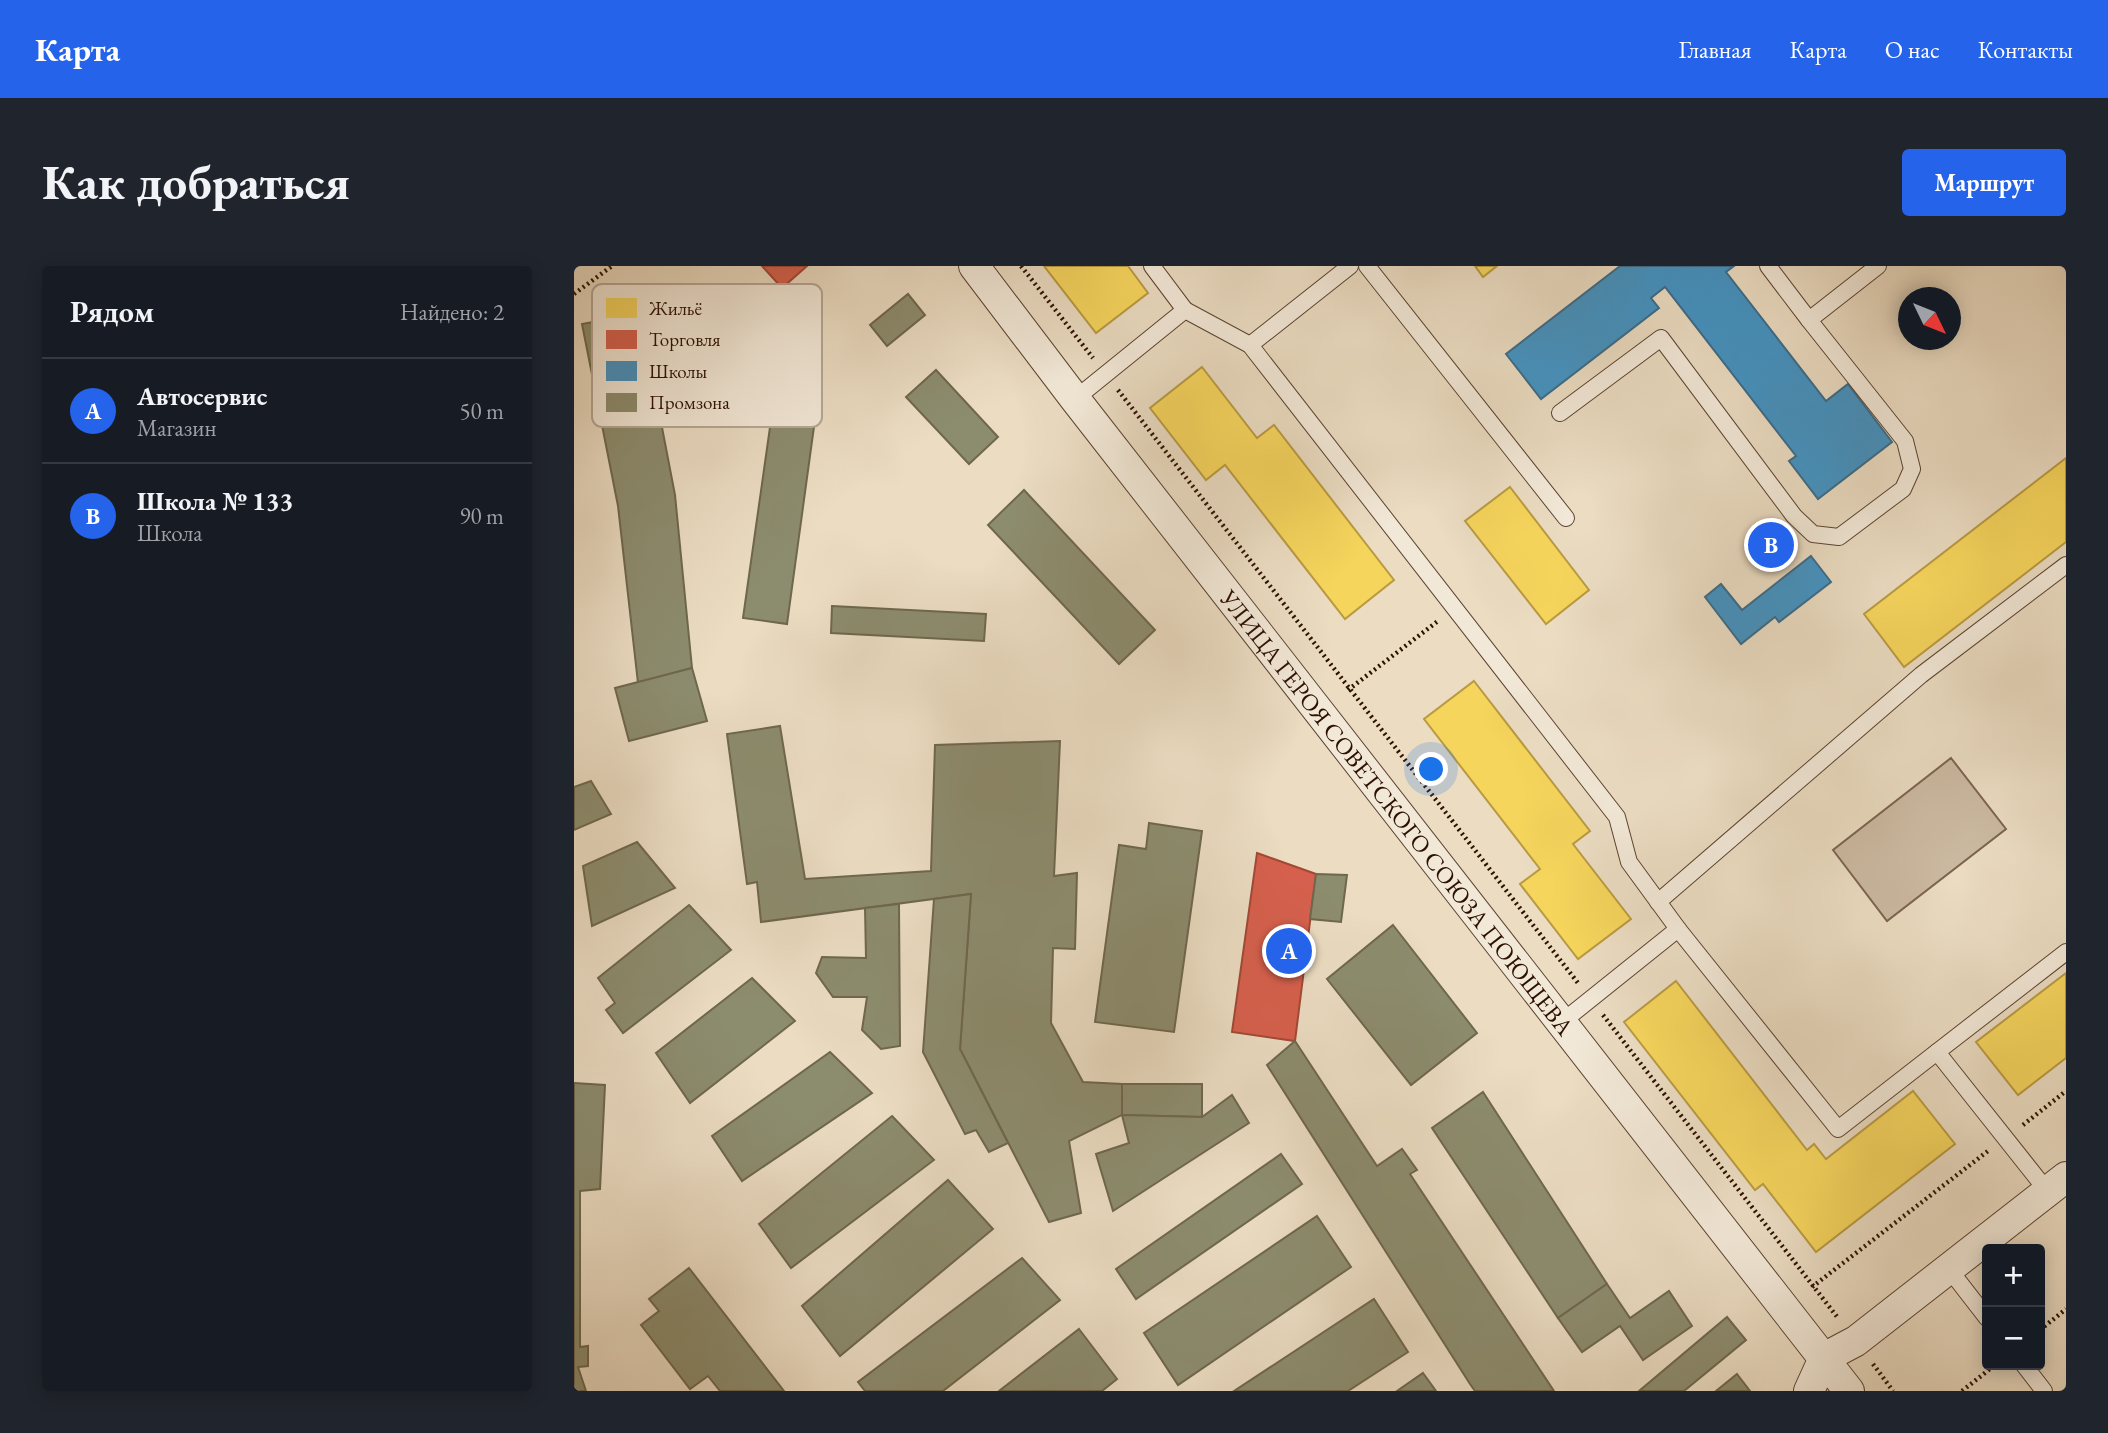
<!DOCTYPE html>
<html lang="ru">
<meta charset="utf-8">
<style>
:root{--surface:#171b24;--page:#20242c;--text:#f1f3f6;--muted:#9ea1a6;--line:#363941;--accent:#2563eb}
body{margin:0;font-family:"EB Garamond",serif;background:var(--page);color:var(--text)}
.controls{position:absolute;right:21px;bottom:21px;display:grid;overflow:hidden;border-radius:7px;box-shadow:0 4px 18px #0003}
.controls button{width:63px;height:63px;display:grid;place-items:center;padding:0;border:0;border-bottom:2px solid var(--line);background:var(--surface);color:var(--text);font:35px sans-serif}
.compass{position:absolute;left:1324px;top:21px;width:63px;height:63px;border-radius:50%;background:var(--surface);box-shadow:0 4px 18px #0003;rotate:133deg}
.you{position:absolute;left:858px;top:504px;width:24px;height:24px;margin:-18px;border:5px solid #fff;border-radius:50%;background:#1a73e8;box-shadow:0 0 0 10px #1a73e833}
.badge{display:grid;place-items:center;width:46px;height:46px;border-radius:50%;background:var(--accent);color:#fff;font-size:23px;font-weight:700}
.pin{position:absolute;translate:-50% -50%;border:4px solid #fff;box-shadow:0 2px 7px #0006}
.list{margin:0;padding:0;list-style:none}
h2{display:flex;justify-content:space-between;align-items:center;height:91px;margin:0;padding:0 28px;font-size:30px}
h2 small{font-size:23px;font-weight:400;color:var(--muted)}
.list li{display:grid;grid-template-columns:46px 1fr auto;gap:21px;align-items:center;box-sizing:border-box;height:105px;padding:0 28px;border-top:2px solid var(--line)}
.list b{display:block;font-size:26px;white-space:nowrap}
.list p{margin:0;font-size:23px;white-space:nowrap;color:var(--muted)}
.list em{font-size:23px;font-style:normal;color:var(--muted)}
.map{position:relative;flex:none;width:1492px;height:1125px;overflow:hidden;border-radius:7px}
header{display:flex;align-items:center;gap:42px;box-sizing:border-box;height:98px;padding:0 35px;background:var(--accent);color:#fff}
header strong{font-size:33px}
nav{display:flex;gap:38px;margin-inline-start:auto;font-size:24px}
.intro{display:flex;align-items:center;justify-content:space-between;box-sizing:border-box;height:168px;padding:0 42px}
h1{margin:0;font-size:49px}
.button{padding:18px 32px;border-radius:7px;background:var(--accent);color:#fff;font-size:24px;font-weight:700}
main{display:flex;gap:42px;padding:0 42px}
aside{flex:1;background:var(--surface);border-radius:7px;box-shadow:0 4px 18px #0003}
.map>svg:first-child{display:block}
</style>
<header>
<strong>Карта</strong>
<nav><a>Главная</a><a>Карта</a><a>О нас</a><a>Контакты</a></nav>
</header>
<div class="intro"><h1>Как добраться</h1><a class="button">Маршрут</a></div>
<main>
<aside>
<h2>Рядом<small>Найдено: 2</small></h2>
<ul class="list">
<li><span class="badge">A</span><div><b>Автосервис</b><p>Магазин</p></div><em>50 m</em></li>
<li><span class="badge">B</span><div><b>Школа № 133</b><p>Школа</p></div><em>90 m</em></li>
</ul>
</aside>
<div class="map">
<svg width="1492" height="1125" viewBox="0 0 1492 1125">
<rect width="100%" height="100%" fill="#ebdcc2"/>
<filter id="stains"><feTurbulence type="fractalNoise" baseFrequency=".00286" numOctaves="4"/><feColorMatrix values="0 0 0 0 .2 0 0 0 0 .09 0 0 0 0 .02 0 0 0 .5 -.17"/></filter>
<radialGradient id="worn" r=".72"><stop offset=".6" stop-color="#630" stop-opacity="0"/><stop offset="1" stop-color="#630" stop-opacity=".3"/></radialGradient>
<path fill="#cbb9a1" stroke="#7c6452" stroke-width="2" d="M1377,492l55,71 -119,92 -54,-71z"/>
<g fill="#f6d55c" stroke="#b99a41" stroke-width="2">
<path d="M470,0h84l20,27 -52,40z"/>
<path d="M901,0h22l-14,11z"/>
<path d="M628,101l55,71 17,-13 120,155 -49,39 -120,-154 -19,15 -56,-72z"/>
<path d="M1492,192v84l-162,125 -40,-53z"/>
<path d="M936,221l79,103 -43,34 -81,-103z"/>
<path d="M900,415l116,150 -17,13 58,75 -53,40 -58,-75 20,-15 -116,-150z"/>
<path d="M1492,707v85l-48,37 -42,-53z"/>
<path d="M1102,715l131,169 7,-6 12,15 87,-68 42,53 -139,108 -53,-68 -8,6 -131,-168z"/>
</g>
<g fill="#d6604d" stroke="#a34836" stroke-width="2">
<path d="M188,0h45l-25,22z"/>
<path d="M683,587l59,21 -21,167 -63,-9z"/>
</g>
<g fill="#4393c3" stroke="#3c6c89" stroke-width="2">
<path d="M1046,0h114l-8,6 100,129 22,-17 44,58 -74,57 -29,-38 7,-5 -131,-169 -14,11 8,10 -118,91 -35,-45z"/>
<path d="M1237,290l20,26 -52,40 -4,-5 -34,27 -36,-47 16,-13 21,26z"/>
</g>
<g fill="#8c8c6e" stroke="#6f674e" stroke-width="2">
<path d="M334,28l17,21 -38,31 -17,-21z"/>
<path d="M66,47l35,182 17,173 -54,15 -20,-177 -36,-182z"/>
<path d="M362,104l62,67 -29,27 -63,-67z"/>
<path d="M199,140l43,6 -29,212 -44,-6z"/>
<path d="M450,224l131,140 -36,34 -131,-139z"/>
<path d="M258,340l154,8 -2,27 -153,-8z"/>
<path d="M118,402l15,53 -78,20 -14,-53z"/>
<path d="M206,460l25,153 126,-8 4,-126 125,-4 -6,135 23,-3 -2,76 -22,-1 -2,75 32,59 39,2v31l-53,26 12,72 -32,9 -89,-173 11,-155 -210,28 -4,-40 -10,2 -20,-150z"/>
<path d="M17,515l20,33 -37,16v-43z"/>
<path d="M575,557l53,8 -28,201 -79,-10 24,-177 27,4z"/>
<path d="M63,576l38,46 -83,38 -9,-60z"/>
<path d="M742,608l31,1 -6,47 -31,-3z"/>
<path d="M397,628l-11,155 48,94 -19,9 -13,-22 -11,4 -42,-82 11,-153z"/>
<path d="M325,638l1,142 -19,3 -19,-19 5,-33h-34l-17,-24 6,-16 44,1 -1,-50z"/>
<path d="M115,639l42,45 -108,83 -17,-23 9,-7 -17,-25z"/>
<path d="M819,659l84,108 -66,52 -84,-106z"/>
<path d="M178,712l43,43 -105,82 -34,-50z"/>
<path d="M721,775l82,125 25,-17 15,21 -7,4 144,217h-79l-5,-7 -203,-319z"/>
<path d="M256,786l42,41 -130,88 -30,-45z"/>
<path d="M0,817l31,2 -5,104 -20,2v156l8,-1v20l-10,1 8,24h-12z"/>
<path d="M548,818h80v33l-80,-2z"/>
<path d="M909,826l124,192 -49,34 -126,-190z"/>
<path d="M658,829l17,28 -136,88 -17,-57 33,-11 -7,-28 80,2z"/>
<path d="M318,850l42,44 -143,108 -32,-44z"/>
<path d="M707,888l21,30 -166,115 -20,-30z"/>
<path d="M374,914l45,49 -153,127 -38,-50z"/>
<path d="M743,950l34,51 -173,118 -34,-52z"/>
<path d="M448,992l38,42 -117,91h-78l-7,-9z"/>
<path d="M115,1002l95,123h-64l-12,-15 -18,13 -49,-64 18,-14 -10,-12z"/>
<path d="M1033,1018l23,34 39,-27 23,35 -49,34 -23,-34 -38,26 -24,-34z"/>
<path d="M800,1033l34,53 -60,39h-114z"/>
<path d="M1153,1051l19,23 -62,51h-45z"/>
<path d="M505,1063l38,50 -15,12h-103z"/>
<path d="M849,1107l13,18h-39z"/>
<path d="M1163,1108l13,17h-34z"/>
</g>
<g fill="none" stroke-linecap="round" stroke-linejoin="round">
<g stroke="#5c4332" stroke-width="18">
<g id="lane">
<path d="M578,0l33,44"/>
<path d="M793,0l199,252"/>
<path d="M1194,0l41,54"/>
<path d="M676,79l100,-79"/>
<path d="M501,133l110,-89 65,35 367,472 12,45 49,67 -116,93"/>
<path d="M986,147l101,-75 133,178 19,18 26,3 64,-48 9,-20 -7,-28 -96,-121 69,-54"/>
<path d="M1084,636l263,-227 145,-110"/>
<path d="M1104,663l160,200 99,-77 111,140"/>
<path d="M1363,786l129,-100"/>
<path d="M1375,1003l38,49"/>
<path d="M1450,1099l20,26"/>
</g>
</g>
<g stroke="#5c4332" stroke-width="32">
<g id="street">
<path id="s1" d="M400,0l101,133 774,992"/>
<path d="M1235,1125l15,-33 32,-17 210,-164"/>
</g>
</g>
<g stroke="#2c1002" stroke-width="4.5" stroke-dasharray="2 3.5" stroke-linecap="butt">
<path d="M447,0l72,92"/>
<path d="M0,28l38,-28"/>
<path d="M544,124l460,593"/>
<path d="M774,424l90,-69"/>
<path d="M1029,749l235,303"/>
<path d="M1449,859l43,-34"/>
<path d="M1238,1021l176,-136"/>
<path d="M1466,1064l26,-21"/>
<path d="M1299,1098l20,27"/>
<path d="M1388,1125l33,-26"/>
</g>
<use href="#lane" stroke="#f2e8d7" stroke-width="16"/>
<use href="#street" stroke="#f2e8d7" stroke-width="30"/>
</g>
<g text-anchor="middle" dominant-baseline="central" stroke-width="7" stroke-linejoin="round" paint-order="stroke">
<g font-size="24" fill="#2c1002" stroke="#f2e8d7">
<text stroke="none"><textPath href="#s1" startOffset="691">УЛИЦА ГЕРОЯ СОВЕТСКОГО СОЮЗА ПОЮЩЕВА</textPath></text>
</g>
</g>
<rect x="18" y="18" width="230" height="143" rx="10" fill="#f2e8d7" stroke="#b7a797" stroke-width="2"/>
<rect x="32" y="32" width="31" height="20" fill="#f6d55c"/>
<rect x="32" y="64" width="31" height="19" fill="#d6604d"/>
<rect x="32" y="95" width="31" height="20" fill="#4393c3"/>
<rect x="32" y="127" width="31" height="19" fill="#8c8c6e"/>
<g font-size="19" fill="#2c1002">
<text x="75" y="49">Жильё</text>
<text x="75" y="80">Торговля</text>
<text x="75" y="112">Школы</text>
<text x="75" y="143">Промзона</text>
</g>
<rect width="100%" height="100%" filter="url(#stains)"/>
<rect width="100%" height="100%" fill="url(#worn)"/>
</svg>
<div class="controls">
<button>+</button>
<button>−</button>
</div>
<svg class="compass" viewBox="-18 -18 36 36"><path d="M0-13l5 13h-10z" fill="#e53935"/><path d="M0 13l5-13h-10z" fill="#9ea1a6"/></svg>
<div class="you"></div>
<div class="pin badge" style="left:715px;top:685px">A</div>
<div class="pin badge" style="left:1197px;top:279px">B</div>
</div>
</main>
